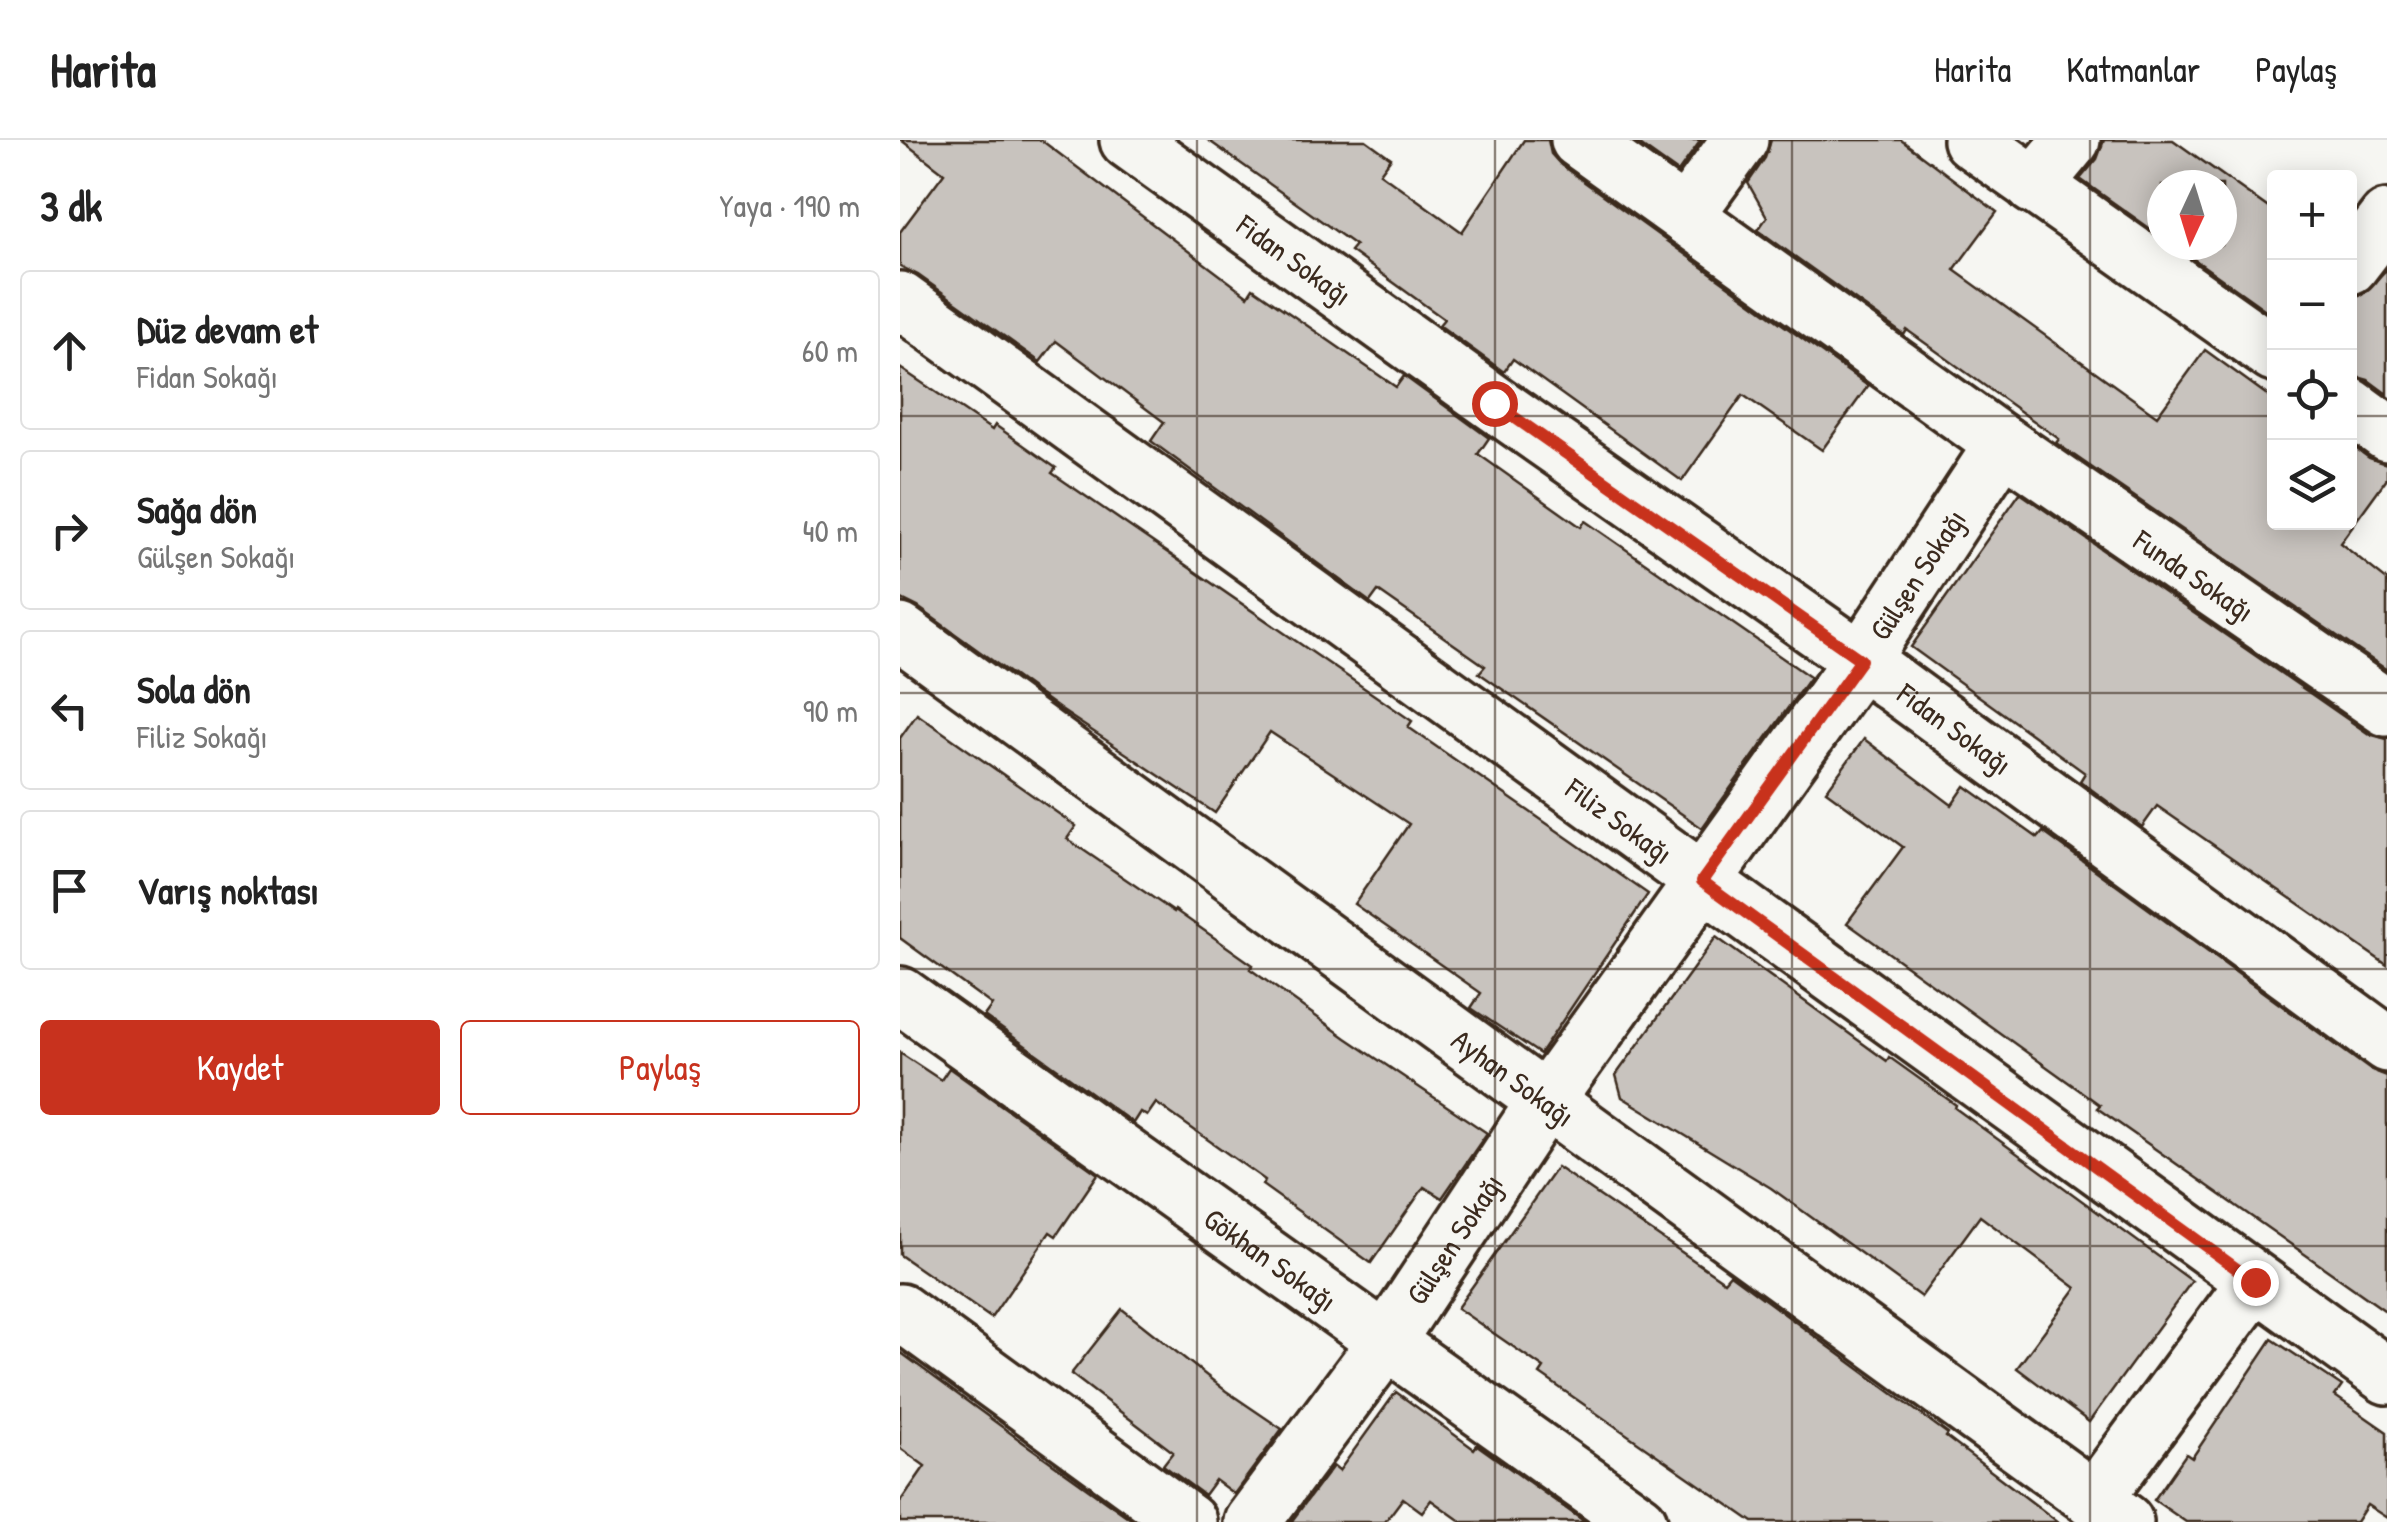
<!DOCTYPE html>
<html lang="tr">
<meta charset="utf-8">
<style>
:root{--surface:#fff;--page:#f2f2f2;--text:#222;--muted:#767676;--line:#e0e0e0;--accent:#c8321e}
body{margin:0;font-family:"Patrick Hand",sans-serif;background:var(--page);color:var(--text)}
.controls{position:absolute;right:30px;top:30px;display:grid;overflow:hidden;border-radius:10px;box-shadow:0 5px 25px #0003}
.controls button{width:90px;height:90px;display:grid;place-items:center;padding:0;border:0;border-bottom:2px solid var(--line);background:var(--surface);color:var(--text);font:50px sans-serif}
.compass{position:absolute;left:1247px;top:30px;width:90px;height:90px;border-radius:50%;background:var(--surface);box-shadow:0 5px 25px #0003;rotate:184deg}
.stop{position:absolute;width:30px;height:30px;margin:-22px;border:8px solid #c8321e;border-radius:50%;background:#fff}
.stop.end{background:#c8321e;border-color:#fff;box-shadow:0 2px 10px #0008}
.list{margin:0;padding:0;list-style:none}
h2{display:flex;justify-content:space-between;align-items:center;height:130px;margin:0;padding:0 40px;font-size:42px}
h2 small{font-size:32px;font-weight:400;color:var(--muted)}
.list li{display:grid;grid-template-columns:65px 1fr auto;gap:30px;align-items:center;box-sizing:border-box;height:160px;margin:0 20px 20px;padding:0 20px;border:2px solid var(--line);border-radius:10px}
.list b{display:block;font-size:38px;white-space:nowrap}
.list p{margin:0;font-size:32px;white-space:nowrap;color:var(--muted)}
.list em{font-size:32px;font-style:normal;color:var(--muted)}
.actions{display:flex;gap:20px;padding:30px 40px}
.actions a{flex:1;padding:22px 0;border:2px solid var(--accent);border-radius:10px;text-align:center;font-size:35px;color:var(--accent)}
.actions .main{background:var(--accent);color:#fff}
.icon{flex:none;width:55px;height:55px;fill:none;stroke:currentColor;stroke-width:2;stroke-linecap:round;stroke-linejoin:round}
.map{position:relative;flex:none;width:1487px;height:1382px;overflow:hidden}
header{display:flex;align-items:center;gap:60px;box-sizing:border-box;height:140px;padding:0 50px;background:var(--surface);border-bottom:2px solid var(--line)}
header strong{font-size:48px}
nav{display:flex;gap:55px;margin-inline-start:auto;font-size:35px}
main{display:flex}
aside{flex:1;background:var(--surface)}
.map>svg:first-child{display:block}
</style>
<header>
<strong>Harita</strong>
<nav><a>Harita</a><a>Katmanlar</a><a>Paylaş</a></nav>
</header>
<main>
<aside>
<h2>3 dk<small>Yaya · 190 m</small></h2>
<ul class="list">
<li><svg class="icon" aria-label="ahead" viewBox="0 0 24 24"><path d="M12 20V5M6 11l6-6 6 6"/></svg><div><b>Düz devam et</b><p>Fidan Sokağı</p></div><em>60 m</em></li>
<li><svg class="icon" aria-label="right" viewBox="0 0 24 24"><path d="M7 20v-9h11M14 6l5 5-5 5"/></svg><div><b>Sağa dön</b><p>Gülşen Sokağı</p></div><em>40 m</em></li>
<li><svg class="icon" aria-label="left" viewBox="0 0 24 24"><path d="M17 20v-9H6M10 6l-5 5 5 5"/></svg><div><b>Sola dön</b><p>Filiz Sokağı</p></div><em>90 m</em></li>
<li><svg class="icon" aria-label="arrive" viewBox="0 0 24 24"><path d="M6 21V4h12l-3 4 3 4H6"/></svg><div><b>Varış noktası</b></div></li>
</ul>
<div class="actions"><a class="main">Kaydet</a><a>Paylaş</a></div>
</aside>
<div class="map">
<svg width="1487" height="1382" viewBox="0 0 1487 1382">
<rect width="100%" height="100%" fill="#f6f6f2"/>
<filter id="ink" filterUnits="userSpaceOnUse"><feTurbulence type="fractalNoise" baseFrequency=".01" numOctaves="2"/><feDisplacementMap in="SourceGraphic" scale="20" xChannelSelector="R" yChannelSelector="G"/><feConvolveMatrix kernelMatrix="1 2 1 2 8 2 1 2 1" color-interpolation-filters="sRGB"/></filter>
<g filter="url(#ink)">
<g fill="#c8c3be" stroke="#3b2a1e" stroke-width="2.5">
<path d="M1,0h140l207,156 5,-8 143,99 8,-11 85,62 -11,16 103,73 4,-6 225,156 -108,151 -223,-155 6,-7 -107,-75 -8,11 -219,-161 13,-19 -108,-81 -16,21 -122,-87 -18,-9v-34l44,-59z"/>
<path d="M308,0h158l25,18 -11,15 82,59 62,-92h24l3,14 10,11 307,221 -46,64 -79,-55 -61,86 -169,-122 -9,13 -65,-47 5,-6 -94,-68 5,-6z"/>
<path d="M733,0h68l-23,32z"/>
<path d="M871,0h130l96,72 -43,58 203,146 48,-66 69,50v122h76v-78l19,14 18,6v14l-47,65 47,37v90l-331,-227 3,-4 -152,-109 -3,5 -146,-105 9,-13 -19,-34 17,-25z"/>
<path d="M1204,0h69l101,72v104l-100,-71h48v-60h-60v52l-82,-58 17,-20z"/>
<path d="M1487,129v125l-19,-14 -18,-5v-78l13,-3z"/>
<path d="M0,228l92,62 3,-5 61,43 -4,5 360,248 -4,6 240,167 -108,160 -69,-46 10,-15 -127,-89 55,-80 -139,-92 -55,81 -154,-103 -143,-103 -18,-9z"/>
<path d="M1120,353l349,241 18,5v226l-230,-159 -15,21 -62,-46 5,-8 -174,-126z"/>
<path d="M17,574l159,112 -9,13 107,73 1,-2 78,55 -3,4 96,69 141,95 -45,65 -18,-11 -53,76 -109,-78 3,-5 -109,-77 -9,13 -7,-4 -7,11 -149,-107 8,-11 -92,-67v-200z"/>
<path d="M964,599l88,66 13,-19 73,52 5,-6 326,237 18,7v236l-290,-204 3,-3 -253,-182 56,-76 -77,-56z"/>
<path d="M816,797l171,124 2,-4 67,48 -1,3 237,173 -103,141 -72,-54 59,-80 -96,-72 -59,81 -150,-109 -149,-91 -6,-22z"/>
<path d="M0,913l41,27 8,-12 149,106 -42,62 -6,-4 -59,86 -91,-63z"/>
<path d="M657,1027l167,114 6,-7 218,160 -2,3 112,85h-305l-213,-148 4,-6 -87,-60z"/>
<path d="M222,1169l104,82 56,38 -48,65 -19,-14 -11,15 -41,-30 10,-13 -102,-78z"/>
<path d="M1372,1199l70,47 -7,10 52,36v86l-20,-13 -11,17h-170l-32,-22 32,-46 6,4z"/>
<path d="M0,1212l124,91 111,79h-235v-20l25,-36 -25,-18z"/>
<path d="M496,1252l78,57 3,-4 108,77h-123l-31,-22 -9,12 -19,-14 -18,24h-94l42,-56 6,5z"/>
</g>
<g fill="none" stroke-linecap="round" stroke-linejoin="round">
<g stroke="#3b2a1e" stroke-width="62">
<g id="street">
<path id="s1" d="M228,0l366,263 367,257 526,384"/>
<path d="M1071,0l303,214"/>
<path d="M1134,46l38,-46"/>
<path d="M785,76l55,-76"/>
<path d="M1450,126l37,-48"/>
<path id="s2" d="M0,160l1487,1076"/>
<path d="M1450,266l37,27"/>
<path id="s3" d="M1103,304l384,264"/>
<path id="s4" d="M0,492l1225,890"/>
<path id="s5" d="M0,855l739,527"/>
<path d="M0,1172l288,210"/>
<path d="M1194,1360l161,-218"/>
<path id="s6" d="M352,1382l134,-180 158,-239 317,-443 142,-216 -424,-304"/>
</g>
</g>
<use href="#street" stroke="#f6f6f2" stroke-width="55"/>
</g>
</g>
<g fill="none" stroke-linecap="round" stroke-linejoin="round" filter="url(#ink)">
<path stroke="#c8321e" stroke-width="12" d="M594,263l367,257 -159,221 553,401"/>
</g>
<path fill="none" stroke="#3b2a1e" stroke-width="2.5" stroke-opacity="0.55" d="M297,0v1382M595,0v1382M892,0v1382M1190,0v1382M0,276h1374M1450,276h37M0,553h1487M0,829h1487M0,1106h1487"/>
<g text-anchor="middle" dominant-baseline="central" stroke-width="9" stroke-linejoin="round" paint-order="stroke">
<g font-size="30" fill="#3b2a1e" stroke="#f6f6f2">
<text stroke="none"><textPath href="#s1" startOffset="205">Fidan Sokağı</textPath></text>
<text stroke="none"><textPath href="#s6" startOffset="1158">Gülşen Sokağı</textPath></text>
<text stroke="none"><textPath href="#s3" startOffset="232">Funda Sokağı</textPath></text>
<text stroke="none"><textPath href="#s1" startOffset="1015">Fidan Sokağı</textPath></text>
<text stroke="none"><textPath href="#s2" startOffset="888">Filiz Sokağı</textPath></text>
<text stroke="none"><textPath href="#s4" startOffset="758">Ayhan Sokağı</textPath></text>
<text stroke="none"><textPath href="#s6" startOffset="348">Gülşen Sokağı</textPath></text>
<text stroke="none"><textPath href="#s5" startOffset="455">Gökhan Sokağı</textPath></text>
</g>
</g>
</svg>
<div class="controls">
<button>+</button>
<button>−</button>
<button><svg class="icon" aria-label="locate" viewBox="0 0 24 24"><circle cx="12" cy="12" r="6"/><path d="M12 2v4M12 18v4M2 12h4M18 12h4"/></svg></button>
<button><svg class="icon" aria-label="layers" viewBox="0 0 24 24"><path d="M12 4l9 5-9 5-9-5zM3 14l9 5 9-5"/></svg></button>
</div>
<svg class="compass" viewBox="-18 -18 36 36"><path d="M0-13l5 13h-10z" fill="#e53935"/><path d="M0 13l5-13h-10z" fill="#767676"/></svg>
<div class="stop" style="left:594px;top:263px"></div>
<div class="stop end" style="left:1355px;top:1142px"></div>
</div>
</main>
